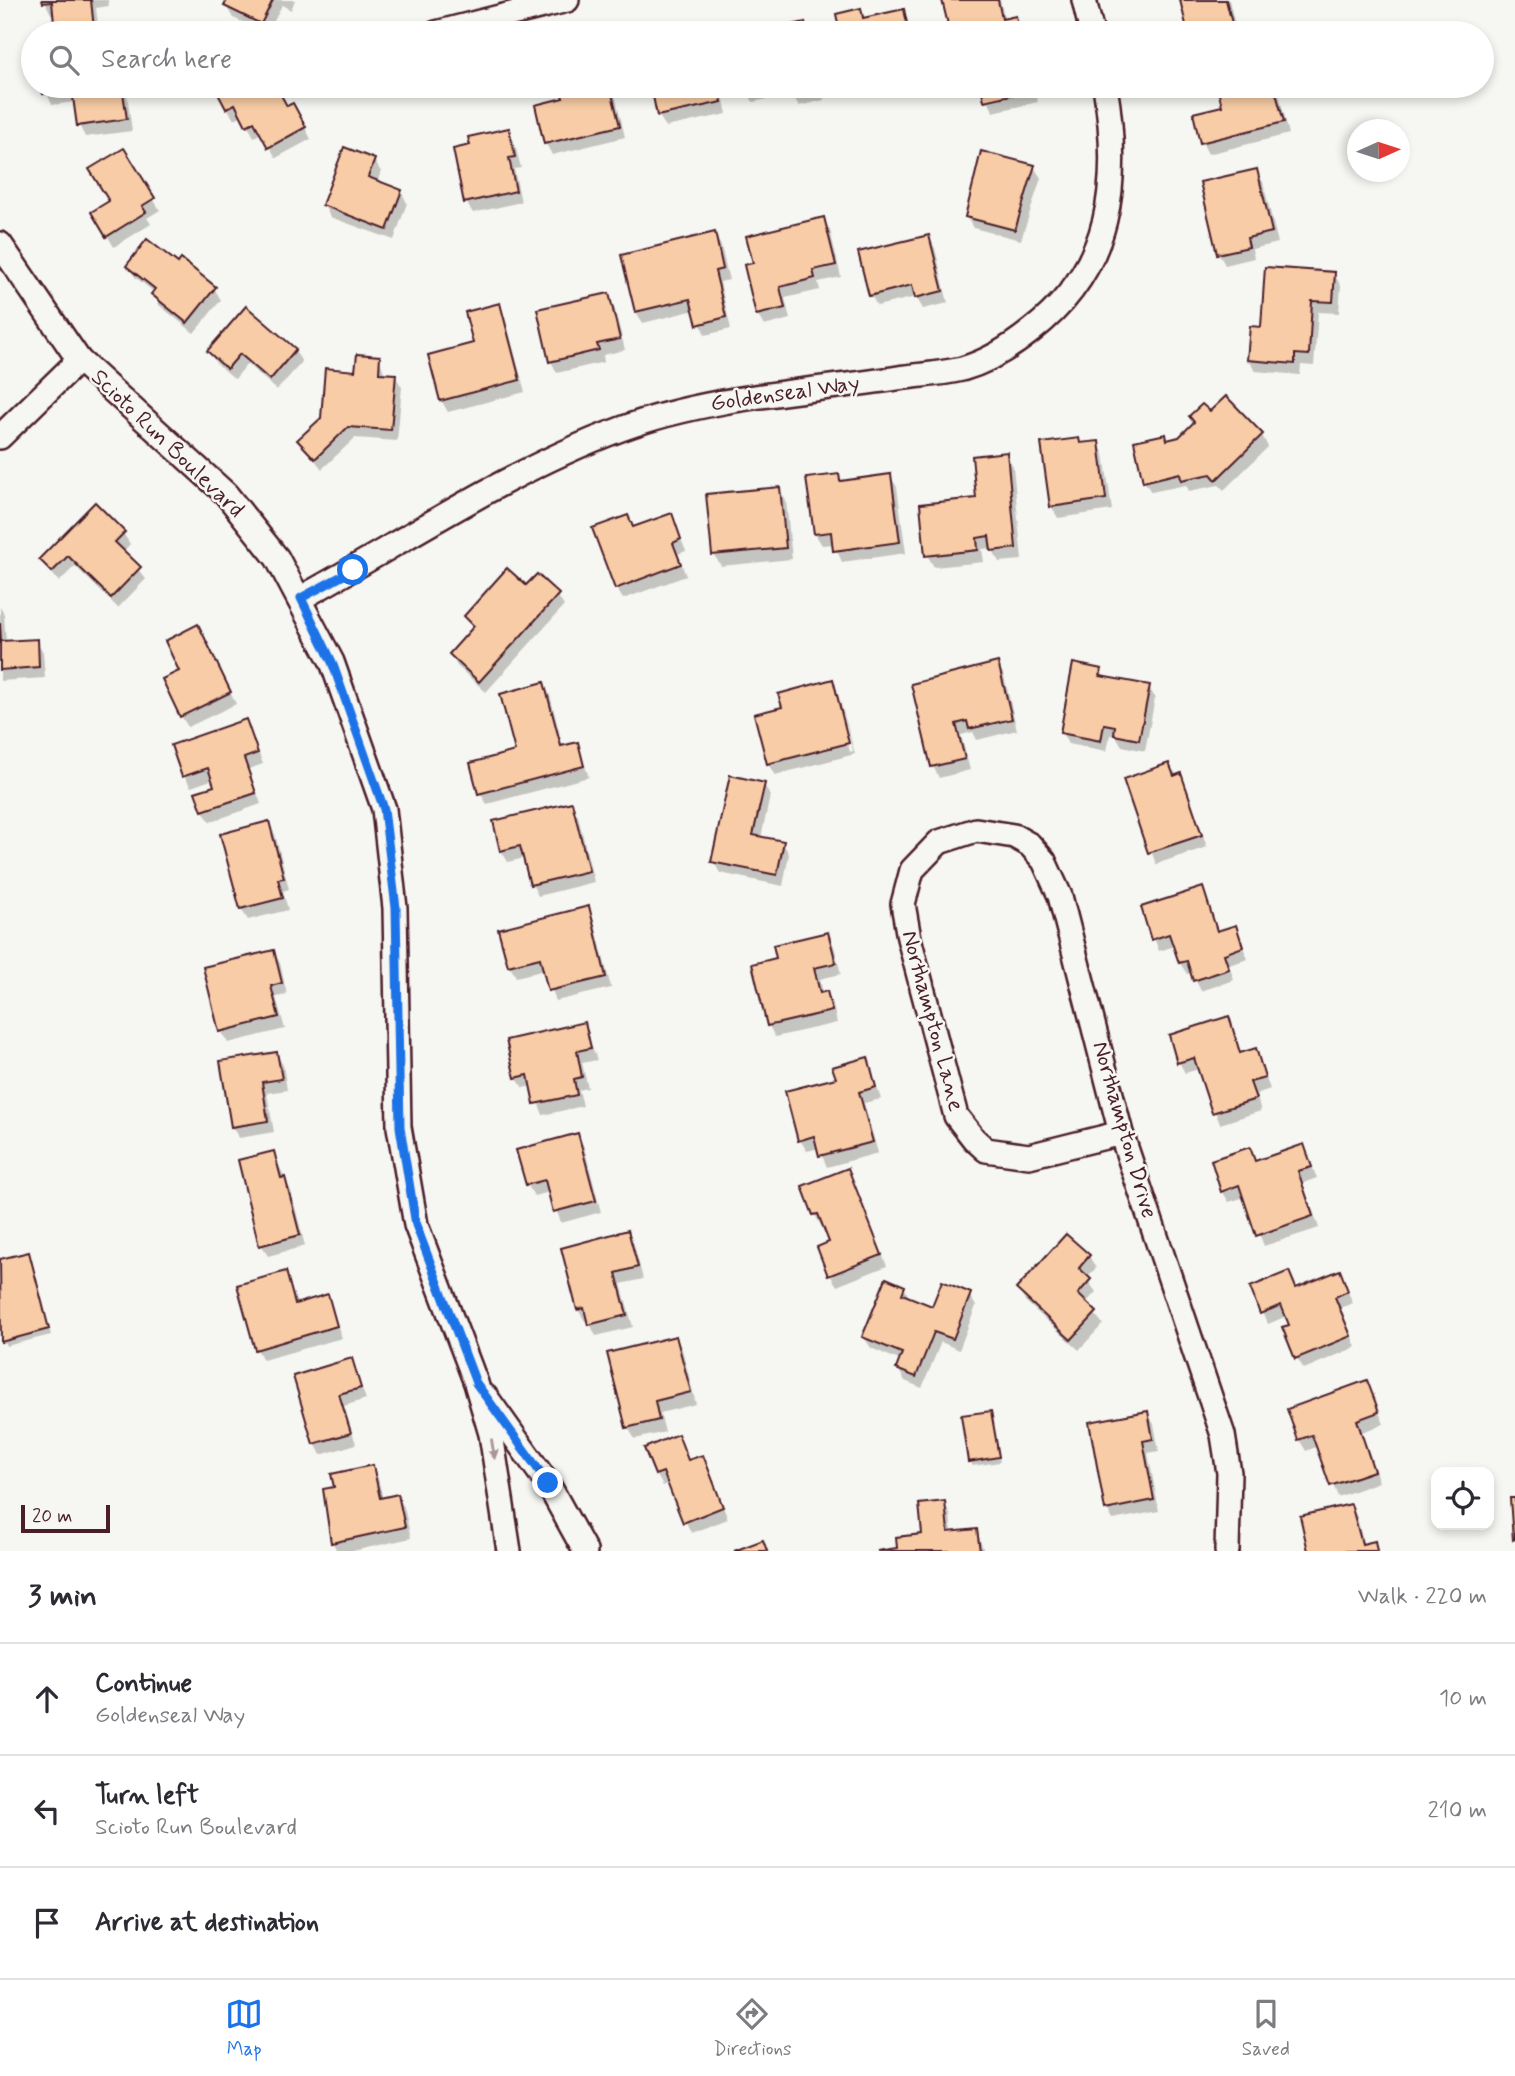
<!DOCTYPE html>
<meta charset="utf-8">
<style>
:root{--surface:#fff;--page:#f2f2f3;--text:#2b2b33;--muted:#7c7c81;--line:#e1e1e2;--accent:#1a73e8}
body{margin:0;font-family:Mynerve,sans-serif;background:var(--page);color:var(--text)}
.controls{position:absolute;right:21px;bottom:21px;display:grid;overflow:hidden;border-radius:14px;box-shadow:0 4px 10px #0003}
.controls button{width:63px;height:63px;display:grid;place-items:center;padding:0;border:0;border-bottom:2px solid var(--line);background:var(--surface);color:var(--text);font:35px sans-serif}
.compass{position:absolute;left:1347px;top:119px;width:63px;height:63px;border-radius:50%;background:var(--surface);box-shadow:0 4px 10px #0003;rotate:87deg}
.scale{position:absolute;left:21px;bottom:18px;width:89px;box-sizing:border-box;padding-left:7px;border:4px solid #4a1f2b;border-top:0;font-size:19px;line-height:24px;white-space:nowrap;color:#4a1f2b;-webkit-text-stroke:5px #f6f6f2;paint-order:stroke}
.stop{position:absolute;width:21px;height:21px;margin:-16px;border:5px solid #1a73e8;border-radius:50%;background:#fff}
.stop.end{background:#1a73e8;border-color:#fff;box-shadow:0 2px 7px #0008}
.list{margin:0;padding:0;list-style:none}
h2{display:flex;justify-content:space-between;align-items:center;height:91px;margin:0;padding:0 28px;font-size:30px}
h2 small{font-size:23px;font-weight:400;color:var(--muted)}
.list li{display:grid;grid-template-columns:46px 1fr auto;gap:21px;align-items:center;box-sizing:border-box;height:112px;padding:0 28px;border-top:2px solid var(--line)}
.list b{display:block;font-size:26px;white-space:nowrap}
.list p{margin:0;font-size:23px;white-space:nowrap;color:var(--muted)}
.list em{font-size:23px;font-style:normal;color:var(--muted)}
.icon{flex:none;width:38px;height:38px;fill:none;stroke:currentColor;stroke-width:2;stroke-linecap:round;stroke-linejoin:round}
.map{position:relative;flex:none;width:1515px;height:1551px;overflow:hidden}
.search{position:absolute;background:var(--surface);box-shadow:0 4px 10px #0003;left:21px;right:21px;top:21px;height:77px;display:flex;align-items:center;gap:18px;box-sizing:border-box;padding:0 24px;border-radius:38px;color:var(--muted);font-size:26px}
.sheet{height:427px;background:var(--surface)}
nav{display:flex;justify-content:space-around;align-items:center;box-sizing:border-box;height:98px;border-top:2px solid var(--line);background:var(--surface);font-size:19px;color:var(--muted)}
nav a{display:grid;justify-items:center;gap:4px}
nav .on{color:var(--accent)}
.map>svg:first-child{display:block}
</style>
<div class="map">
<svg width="1515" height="1551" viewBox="0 0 1515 1551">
<rect width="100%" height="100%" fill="#f6f6f2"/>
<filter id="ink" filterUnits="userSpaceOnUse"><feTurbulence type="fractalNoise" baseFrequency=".0143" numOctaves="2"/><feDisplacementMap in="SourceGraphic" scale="14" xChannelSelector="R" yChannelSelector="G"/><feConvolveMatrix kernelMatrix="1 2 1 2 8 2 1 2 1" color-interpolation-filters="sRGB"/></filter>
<g filter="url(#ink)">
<g fill="#0003">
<path d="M44,0h64l1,6 -13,2 3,25h-42l-2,-20 -4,1z"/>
<path d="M229,0h66l-4,10 -9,-5 -14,28 -35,-15 -7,-12z"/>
<path d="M944,0h56l5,20 10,-2 8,15h-72z"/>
<path d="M1182,0h47l8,33h-47z"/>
<path d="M860,10l6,9 37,-8 9,22h-70l-4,-18z"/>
<path d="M44,86h82l6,45 -47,6 -6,-12 -4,-23 -23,3z"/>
<path d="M275,86l11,22 13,8 12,23 -35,19 -14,-25 -8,4 -12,-22 -8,5 -18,-33z"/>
<path d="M562,86h51l12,51 -73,18 -6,-11 -9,-38 28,-7z"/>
<path d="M652,86h69l6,28 -61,13 -7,-11z"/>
<path d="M745,86h76l3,14 -25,6 -7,-12 -39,8z"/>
<path d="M983,86h51l4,16 -45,10z"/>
<path d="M1219,86h58l12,48 -81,20 -6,-12 22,-35z"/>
<path d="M508,130l6,11 7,27 -7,1 7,33 -48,11 -7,-11 6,-55z"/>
<path d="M123,150l37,60 -13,8 4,6 -37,23 -20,-34 17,-11z"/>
<path d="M374,160l7,12 -4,10 24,9 6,12 -13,37 -64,-23 -6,-12z"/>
<path d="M1034,167l7,11 -20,62 -48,-12 -7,-12z"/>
<path d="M1256,171l7,11 15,61 -26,6 2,9 -29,7 -6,-11 -17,-70z"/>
<path d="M823,219l7,11 11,47 -23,5 2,8 -35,8 5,21 -26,7 -7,-12 -1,-49z"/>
<path d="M714,234l7,12 8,34 -9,2 11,47 -26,6 -10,-25 -52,13 -7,-11z"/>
<path d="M928,237l7,11 13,55 -25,6 -7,-12 -39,9 -6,-11z"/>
<path d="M128,266h50l36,22 7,12 -27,33 -35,-28 -5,-13 -19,-15z"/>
<path d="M1334,274l7,12 -2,27 -21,-1 -4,54 -13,-1 -1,10 -45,-4 -6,-11 13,-31z"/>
<path d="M608,295l6,11 11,44 -22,5 1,7 -47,11 -6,-12z"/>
<path d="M499,305l6,12 20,75 -77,20 -7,-12z"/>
<path d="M246,309l49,42 7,11 -25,28 -30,-26 -12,15 -19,-16 -7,-12z"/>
<path d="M379,358l6,17 10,1 7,11 -5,54 -42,-3 -33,31 -23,-29 24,-22 34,-45z"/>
<path d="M1210,414l52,21 6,12 -44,43 -5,-5 -30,6 -3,-6 -35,7 -7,-11 21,-45 3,5 12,-2z"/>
<path d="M1079,440l3,5 16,-2 6,11 8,56 -54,8 -7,-12z"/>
<path d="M1006,454l7,12 9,94 -23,2 -7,-14 -10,1 2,13 -50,5 -7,-12 51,-55z"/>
<path d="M838,476l3,6 49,-6 7,11 9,66 -64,9 -8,-18 -12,1 -7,-11 -7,-54z"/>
<path d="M779,489l7,11 6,59 -71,7 -7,-11 -6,-59z"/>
<path d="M671,515l15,36 -8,3 8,22 -63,23 -7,-11 12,-71 7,12z"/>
<path d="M123,533l7,11 -7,8 23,27 -28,29 -43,-42 -16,16 -18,-23z"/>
<path d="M526,588l31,7 7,11 -78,86 -29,-26 -6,-12 23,-25 -8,-13z"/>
<path d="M0,607l4,7 2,29 31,-2 6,11 2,26 -45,3z"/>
<path d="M204,638l32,66 -48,23 -7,-11z"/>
<path d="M998,664l6,12 13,54 -40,10 -4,-8 -12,3 9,35 -31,8 -6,-12 -20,-81z"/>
<path d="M1100,670l5,8 44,9 6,11 -10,53 -23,-5 -6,-10 -6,-1 -3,16 -39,-7 -6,-11z"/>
<path d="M832,681l6,10h-4l16,61 3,-1 -15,-60 17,63 -80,21 -7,-11 -12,-48 28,-8z"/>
<path d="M543,684l7,11 13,53 14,-4 12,33 -102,27 -7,-11 37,-41z"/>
<path d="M246,721l17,43 -14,5 12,35 -51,18 -7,-11 14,-24 -3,-8 -23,8 -7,-11z"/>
<path d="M1169,765l18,22 20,60 -51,17 -31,-84z"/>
<path d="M764,784l6,12 -9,42 22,5 6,11 -6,32 -63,-13 -7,-12z"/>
<path d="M571,804l7,12 16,66 -56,14 -6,-12 -7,-26 -17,4 -7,-12z"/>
<path d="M268,823l7,11 14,55 -6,2 5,19 -40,10 -7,-11 -19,-74z"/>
<path d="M1202,889l17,44 16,-5 13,31 -19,6 5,15 -33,11 -9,-18 -5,1 -7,-11 -5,-17 -16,5 -16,-42z"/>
<path d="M588,908l6,12 17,68 -55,13 -11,-31 -29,7 -7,-12z"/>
<path d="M828,934l6,12 7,28 -21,5 3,15 3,-1 7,12 4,18 -62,14 -6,-11 -15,-61 24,-6z"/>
<path d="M273,952l7,11 7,32 -11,2 9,32 -57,14 -7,-12z"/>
<path d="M1228,1018l14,36 13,-4 15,39 -14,5 5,17 -41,13 -21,-55 -14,4 -6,-11z"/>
<path d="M584,1024l13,36 -15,3 6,25 -9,2 4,16 -40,9 -11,-29 -9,2 -7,-11z"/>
<path d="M276,1054l7,11 4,25 -20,3 7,39 -35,6 -7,-11z"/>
<path d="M867,1059l14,40 -17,4 14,50 -51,14 -8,-19 -12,3 -7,-11 38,-61z"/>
<path d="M578,1135l6,12 17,65 -40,11 -11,-31 -16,4 -7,-12z"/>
<path d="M1303,1146l14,32 -14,5 16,45 -55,18 -19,-49 -16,5 -7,-11 28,-42 7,13z"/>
<path d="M273,1153l18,38 14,55 -37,10 -7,-11z"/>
<path d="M847,1170l40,96 -50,20 -7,-11 1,-32 -7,-18 -3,1 -6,-11z"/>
<path d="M628,1232l6,12 9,35 -22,5 12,43 -37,9 -8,-16 -3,1 -7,-11z"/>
<path d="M1066,1236l23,20 7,12 -10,10 10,14 -10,11 17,21 -24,26 -54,-49 -7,-12z"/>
<path d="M28,1254l23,81 -45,11 -6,-15v-70z"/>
<path d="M1339,1272l14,31 -13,5 16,39 -52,22 -7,-11 -10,-42 -19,8 -6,-11 26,-40 9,16z"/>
<path d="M285,1273l13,32 29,-8 15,41 -79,22 -6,-11z"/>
<path d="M904,1287l6,12 23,9 36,-13 7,11 -17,44 -18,-8 -19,46 -17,-7 -7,-12 3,-8 -30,-13 -7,-11z"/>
<path d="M676,1338l6,11 14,55 -36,9 5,19 -30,7 -7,-11 -18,-73z"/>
<path d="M351,1361l15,38 -22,7 12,38 -35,11 -6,-12z"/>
<path d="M1366,1382l18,42 -22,8 17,50 -41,15 -20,-51 -12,5 -7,-12z"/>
<path d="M990,1413l10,49 -27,4 -3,-5z"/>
<path d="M1147,1413l7,11 5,27 -11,2 11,58 -46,9 -6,-11z"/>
<path d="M677,1436l12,26 13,-5 26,62 -37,14 -22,-50 -6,3 -7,-12z"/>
<path d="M372,1467l6,11 5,21 14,-3 7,11 7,31 -58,13h-16l-4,-8 -8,-53 11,-2z"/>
<path d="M944,1503l6,11 2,19 24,-3 8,21h-101l16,-2 25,-13z"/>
<path d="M1351,1506l6,11 7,29 10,-3 4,8h-68z"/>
</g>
<g fill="#f7cca6" stroke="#4a1f2b" stroke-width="2">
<path d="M42,0h49l3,29 -39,4 -3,-31 -9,1z"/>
<path d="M227,0h46l-12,24 -37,-18z"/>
<path d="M942,0h56l4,19 14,-3 4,17h-70z"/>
<path d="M1180,0h46l7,27 -45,6z"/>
<path d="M861,8l2,10 41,-9 5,24h-69l-4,-19z"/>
<path d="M805,22l2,11h-50z"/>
<path d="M42,86h80l5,33 -50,7 -5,-36 -29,4z"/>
<path d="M214,86h62l11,20 6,-3 13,24 -38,21 -14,-26 -8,4 -11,-22 -9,5z"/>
<path d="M560,86h50l10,40 -76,18 -9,-39 28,-7z"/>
<path d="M651,86h67l4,16 -65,14z"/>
<path d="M788,86h30l1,3 -28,6z"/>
<path d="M981,86h51l1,4 -49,11z"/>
<path d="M1217,86h57l10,36 -84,21 -7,-30 29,-7z"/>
<path d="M509,128l6,29 -6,1 7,33 -52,12 -11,-54 17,-4 -2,-8z"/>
<path d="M344,147l31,12 -7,18 34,13 -15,40 -65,-25z"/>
<path d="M124,148l31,50 -13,8 4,6 -40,25 -15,-25 18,-11 -20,-32z"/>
<path d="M981,151l54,14 -20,65 -50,-13z"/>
<path d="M1257,169l15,63 -25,6 2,9 -32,7 -17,-72z"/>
<path d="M824,217l12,48 -23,5 2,8 -35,9 5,21 -29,7 -12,-50 9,-2 -7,-27z"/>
<path d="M715,232l8,37 -8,2 11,46 -29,8 -7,-26 -55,13 -14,-57z"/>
<path d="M929,235l14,56 -28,7 -3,-13 -43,11 -11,-44z"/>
<path d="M147,239l31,24 3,-4 35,28 -29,36 -36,-29 4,-5 -29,-23z"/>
<path d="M1265,267l70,5 -2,30 -21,-1 -3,54 -14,-1v10l-48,-4 3,-34 11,1z"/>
<path d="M609,293l11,46 -23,5 2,6 -50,12 -12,-53z"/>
<path d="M500,303l20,77 -80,21 -12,-46 45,-12 -8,-31z"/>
<path d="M246,306l50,43 -26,31 -30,-26 -13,15 -20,-18z"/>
<path d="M357,354l23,2 -1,17 17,1 -5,56 -43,-3 -33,32 -18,-19 24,-22 4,-50 30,3z"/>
<path d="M1226,396l37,38 -47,46 -5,-6 -30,6 -1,-7 -37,9 -9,-41 32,-7 1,6 12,-3 15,-15 -5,-6 13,-12 8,7z"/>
<path d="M1079,438l1,5 19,-2 7,58 -56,8 -9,-64z"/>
<path d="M1007,452l9,96 -25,3 -2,-15 -12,2 1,12 -53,6 -5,-52 56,-6 -4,-42z"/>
<path d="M839,474l1,7 51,-7 9,68 -67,9 -2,-19 -17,2 -8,-56z"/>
<path d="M780,487l6,61 -74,7 -6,-61z"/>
<path d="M95,502l30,30 -10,10 26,25 -30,31 -43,-42 -16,16 -13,-13z"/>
<path d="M672,513l9,26 -8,4 8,21 -66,25 -23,-61 36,-13 5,12z"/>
<path d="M507,568l19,17 11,-11 22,20 -80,88 -30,-28 25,-28 -10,-10z"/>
<path d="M0,623l1,18 37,-2 1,28 -39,3z"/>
<path d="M198,624l33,68 -51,25 -18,-38 17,-8 -14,-30z"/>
<path d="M998,662l14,57 -43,10 -2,-8 -11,3 9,35 -34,8 -20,-83z"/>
<path d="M1073,663l29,6 -2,7 50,9 -11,55 -25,-5 1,-9 -11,-2 -3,17 -41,-8z"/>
<path d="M833,679l16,64 -82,21 -13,-50 28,-7 -4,-13z"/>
<path d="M544,682l17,64 17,-4 6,24 -106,28 -8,-31 45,-12 -15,-57z"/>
<path d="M246,719l12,34 -14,5 12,35 -54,18 -7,-19 19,-6 -6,-18 -26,9 -11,-32z"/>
<path d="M1169,763l5,13 7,-3 21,62 -54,18 -25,-74z"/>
<path d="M730,775l35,8 -12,52 31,6 -7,34 -66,-13z"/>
<path d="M572,802l17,69 -59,14 -10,-39 -20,5 -7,-30z"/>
<path d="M269,821l15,57 -6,1 5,19 -43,11 -20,-75z"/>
<path d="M1203,887l14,44 19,-6 7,22 -19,7 5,15 -36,12 -6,-20 -8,2 -10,-29 -18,6 -10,-33z"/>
<path d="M589,906l17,71 -58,14 -8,-33 -32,8 -10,-37z"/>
<path d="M828,932l8,31 -22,5 6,25 7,-2 5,20 -65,15 -15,-62 24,-6 -3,-13z"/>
<path d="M274,950l8,33 -11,3 8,31 -60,15 -16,-65z"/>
<path d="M1229,1016l11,37 16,-5 9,30 -15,4 6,17 -44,14 -18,-55 -17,5 -8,-28z"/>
<path d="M585,1022l6,26 -14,3 5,26 -8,2 3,16 -43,9 -6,-29 -13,3 -9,-38z"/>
<path d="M277,1052l5,27 -20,3 6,39 -37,6 -11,-66z"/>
<path d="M868,1057l8,30 -17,5 14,50 -54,14 -5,-20 -16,5 -13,-50 51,-13 -4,-11z"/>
<path d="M578,1133l18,68 -43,11 -8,-32 -19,5 -10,-35z"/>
<path d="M1304,1144l8,23 -14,4 15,45 -57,20 -17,-51 -18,7 -10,-32 39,-13 5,14z"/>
<path d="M274,1151l7,27 4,-1 15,58 -41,11 -21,-86z"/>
<path d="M848,1168l34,87 -54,21 -11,-29 12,-5 -11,-28 -5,1 -11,-29z"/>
<path d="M628,1230l10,37 -22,6 11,42 -39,10 -4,-17 -7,2 -16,-62z"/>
<path d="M1066,1234l24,21 -11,13 12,11 -13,15 19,18 -26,28 -55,-51z"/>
<path d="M29,1252l20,77 -48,13 -1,-83z"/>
<path d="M1340,1270l8,21 -13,6 16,39 -56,23 -13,-32 7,-2 -8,-20 -21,9 -10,-27 39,-16 7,17z"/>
<path d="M286,1271l9,33 33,-10 9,32 -82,24 -18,-65z"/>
<path d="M886,1278l19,8 -3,8 30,12 10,-25 29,12 -18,46 -19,-7 -18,45 -20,-8 6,-16 -40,-16z"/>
<path d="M676,1336l15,56 -36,9 4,19 -33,8 -19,-75z"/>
<path d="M352,1358l9,30 -22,6 12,39 -38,11 -20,-68z"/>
<path d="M1367,1380l12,32 -22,8 17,51 -44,15 -18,-51 -14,5 -11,-31z"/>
<path d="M991,1411l8,46 -31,5 -7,-47z"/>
<path d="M1148,1411l5,28 -10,2 11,59 -49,10 -16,-88z"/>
<path d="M678,1434l10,26 15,-5 20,52 -40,16 -20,-51 -8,3 -11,-27z"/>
<path d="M373,1465l7,33 18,-4 7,33 -74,16 -8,-54 11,-2 -3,-13z"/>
<path d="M1510,1498h5v41l-2,1z"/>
<path d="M945,1501l3,31 29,-3 3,22h-103l20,-3 -1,-11 26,-3 -3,-30z"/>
<path d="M1351,1504l11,40 13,-3 2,10h-69l-8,-35z"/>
<path d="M763,1540l4,11h-33z"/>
</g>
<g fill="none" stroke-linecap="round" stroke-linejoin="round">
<g stroke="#4a1f2b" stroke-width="28">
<g id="minor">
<path d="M1084,0l8,33"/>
<path d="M436,33l131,-33"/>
<path d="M0,244l79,116 147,134 51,64 55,104 52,147 11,99 4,219 17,98 60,158 15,51 18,117"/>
<path d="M0,437l79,-77"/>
<path d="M301,598c105,-58 207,-127 320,-169 88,-33 185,-37 277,-51 21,-3 43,-4 64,-9 25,-7 49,-22 69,-38 82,-63 90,-150 74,-245"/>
<path d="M1121,1133l-92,23 -43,-6 -12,-11 -18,-23 -47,-178 -6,-34 9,-34 27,-28 37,-12 38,6 16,9 14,16 16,35 61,237 102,302 6,38 -2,78"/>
<path d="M486,1397l62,87 37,67"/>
</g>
</g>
<use href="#minor" stroke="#f6f6f2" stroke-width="23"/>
</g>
<defs><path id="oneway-solid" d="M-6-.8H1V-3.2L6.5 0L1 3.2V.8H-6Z" transform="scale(1.75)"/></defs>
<use fill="#a99598" href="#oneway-solid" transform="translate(493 1449) rotate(81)"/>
</g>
<g fill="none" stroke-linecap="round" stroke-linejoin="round" filter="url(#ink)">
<path stroke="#1a73e8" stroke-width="9" d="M353,570l-52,28 31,64 52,147 12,99 4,219 16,98 60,158 72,100"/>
</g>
<g text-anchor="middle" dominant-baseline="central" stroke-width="5" stroke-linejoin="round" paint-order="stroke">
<g font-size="23" fill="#4a1f2b" stroke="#f6f6f2">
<text transform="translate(785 394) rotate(-8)">Goldenseal Way</text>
<text transform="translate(167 444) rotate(44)">Scioto Run Boulevard</text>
<text transform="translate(932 1021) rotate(75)">Northampton Lane</text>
<text transform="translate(1124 1130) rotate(74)">Northampton Drive</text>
</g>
</g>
</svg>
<div class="controls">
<button><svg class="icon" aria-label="locate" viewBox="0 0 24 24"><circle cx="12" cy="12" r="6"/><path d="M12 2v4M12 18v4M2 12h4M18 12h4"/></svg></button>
</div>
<svg class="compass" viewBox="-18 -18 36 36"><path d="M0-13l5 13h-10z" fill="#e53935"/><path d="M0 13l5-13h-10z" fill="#7c7c81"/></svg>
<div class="scale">20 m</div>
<div class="stop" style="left:353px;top:570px"></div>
<div class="stop end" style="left:548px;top:1483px"></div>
<div class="search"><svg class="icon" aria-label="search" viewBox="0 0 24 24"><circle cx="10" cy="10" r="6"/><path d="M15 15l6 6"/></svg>Search here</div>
</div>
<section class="sheet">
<h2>3 min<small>Walk · 220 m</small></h2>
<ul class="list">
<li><svg class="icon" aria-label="ahead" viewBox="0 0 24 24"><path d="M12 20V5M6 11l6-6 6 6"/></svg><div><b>Continue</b><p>Goldenseal Way</p></div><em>10 m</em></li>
<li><svg class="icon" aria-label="left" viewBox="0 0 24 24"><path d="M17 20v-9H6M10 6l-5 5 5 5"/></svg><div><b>Turn left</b><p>Scioto Run Boulevard</p></div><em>210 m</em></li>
<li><svg class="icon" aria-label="arrive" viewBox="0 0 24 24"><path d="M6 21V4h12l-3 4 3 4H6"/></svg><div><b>Arrive at destination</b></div></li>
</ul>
</section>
<nav>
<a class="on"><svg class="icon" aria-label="map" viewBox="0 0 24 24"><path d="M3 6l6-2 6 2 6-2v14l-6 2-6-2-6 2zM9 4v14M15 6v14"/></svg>Map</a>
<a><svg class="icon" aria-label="directions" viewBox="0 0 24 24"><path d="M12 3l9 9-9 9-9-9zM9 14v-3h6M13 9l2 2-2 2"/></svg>Directions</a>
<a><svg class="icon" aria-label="saved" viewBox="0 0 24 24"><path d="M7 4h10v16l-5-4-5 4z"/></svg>Saved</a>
</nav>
